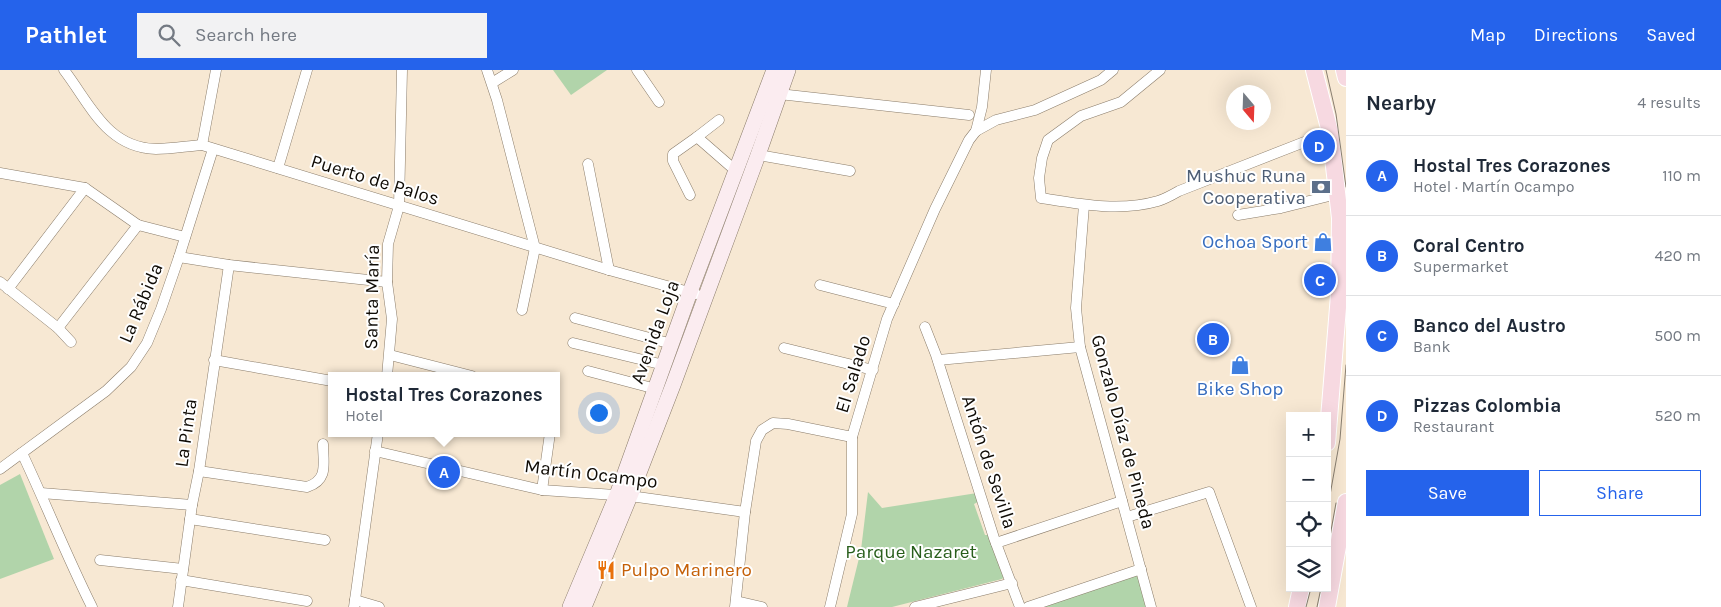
<!DOCTYPE html>
<meta charset="utf-8">
<style>
:root{--surface:#fff;--page:#f2f2f3;--text:#1f2937;--muted:#747a83;--line:#e0e1e3;--accent:#2563eb}
body{margin:0;font-family:Karla,sans-serif;background:var(--page);color:var(--text)}
.controls{position:absolute;right:15px;bottom:15px;display:grid;overflow:hidden;border-radius:0px;box-shadow:0 5px 20px #0002}
.controls button{width:45px;height:45px;display:grid;place-items:center;padding:0;border:0;border-bottom:1px solid var(--line);background:var(--surface);color:var(--text);font:25px sans-serif}
.compass{position:absolute;left:1226px;top:15px;width:45px;height:45px;border-radius:50%;background:var(--surface);box-shadow:0 5px 20px #0002;rotate:161deg}
.you{position:absolute;left:598px;top:342px;width:18px;height:18px;margin:-12px;border:4px solid #fff;border-radius:50%;background:#1a73e8;box-shadow:0 0 0 8px #1a73e833}
.badge{display:grid;place-items:center;width:32px;height:32px;border-radius:50%;background:var(--accent);color:#fff;font-size:16px;font-weight:700}
.pin{position:absolute;translate:-50% -50%;border:2px solid #fff;box-shadow:0 1px 5px #0006}
.popup{position:absolute;left:328px;top:302px;width:232px;height:65px;box-sizing:border-box;display:grid;place-content:center;border-radius:0px;background:var(--surface);filter:drop-shadow(0 1px 4px #0005);font-size:16px;white-space:nowrap;color:var(--muted)}
.popup b{font-size:19px;color:var(--text)}
.popup::after{content:'';position:absolute;left:50%;top:100%;margin-left:-10px;border:10px solid transparent;border-top-color:var(--surface)}
.list{margin:0;padding:0;list-style:none}
h2{display:flex;justify-content:space-between;align-items:center;height:65px;margin:0;padding:0 20px;font-size:21px}
h2 small{font-size:16px;font-weight:400;color:var(--muted)}
.list li{display:grid;grid-template-columns:32px 1fr auto;gap:15px;align-items:center;box-sizing:border-box;height:80px;padding:0 20px;border-top:1px solid var(--line)}
.list b{display:block;font-size:19px;white-space:nowrap}
.list p{margin:0;font-size:16px;white-space:nowrap;color:var(--muted)}
.list em{font-size:16px;font-style:normal;color:var(--muted)}
.actions{display:flex;gap:10px;padding:15px 20px}
.actions a{flex:1;padding:11px 0;border:1px solid var(--accent);border-radius:0px;text-align:center;font-size:18px;color:var(--accent)}
.actions .main{background:var(--accent);color:#fff}
.icon{flex:none;width:28px;height:28px;fill:none;stroke:currentColor;stroke-width:2;stroke-linecap:round;stroke-linejoin:round}
.map{position:relative;flex:none;width:1346px;height:537px;overflow:hidden}
header{display:flex;align-items:center;gap:30px;box-sizing:border-box;height:70px;padding:0 25px;background:var(--accent);color:#fff}
header strong{font-size:24px}
nav{display:flex;gap:28px;margin-inline-start:auto;font-size:18px}
.search{width:350px;height:45px;background:var(--page);display:flex;align-items:center;gap:12px;box-sizing:border-box;padding:0 18px;border-radius:0px;color:var(--muted);font-size:19px}
main{display:flex}
aside{flex:1;background:var(--surface)}
.map>svg:first-child{display:block}
</style>
<header>
<strong>Pathlet</strong>
<div class="search"><svg class="icon" aria-label="search" viewBox="0 0 24 24"><circle cx="10" cy="10" r="6"/><path d="M15 15l6 6"/></svg>Search here</div>
<nav><a>Map</a><a>Directions</a><a>Saved</a></nav>
</header>
<main>
<div class="map">
<svg width="1346" height="537" viewBox="0 0 1346 537">
<rect width="100%" height="100%" fill="#f7e8d3"/>
<g fill="#b1d4aa">
<path d="M553,0h54l-36,25z"/>
<path d="M20,404l34,85 -54,20v-94z"/>
<path d="M868,422l14,16 95,-15 3,8 -6,3 11,31h6l15,40 -4,4 -110,28h-45l14,-57z"/>
<path d="M1138,503l8,34h-105z"/>
</g>
<g fill="none" stroke-linecap="round" stroke-linejoin="round">
<g stroke="#8a7c6a" stroke-width="11">
<g id="minor">
<path d="M64,0c26,34 43,78 92,79 15,0 31,-3 46,-4l407,125 87,24"/>
<path d="M487,0l10,30 38,148 -13,62"/>
<path d="M637,0l22,32"/>
<path d="M1160,0l-39,32 -40,14 -33,24 -6,18 -3,20 2,20c38,6 79,14 117,3 7,-2 14,-6 21,-10l151,-59"/>
<path d="M492,13l21,-13"/>
<path d="M779,24l190,21"/>
<path d="M976,61l20,-11 39,-10 66,-30 12,-10"/>
<path d="M697,67l22,-17"/>
<path d="M202,75l14,-75"/>
<path d="M758,85l92,16"/>
<path d="M588,94l21,106"/>
<path d="M278,98l29,-98"/>
<path d="M0,103l85,15 53,37 47,12"/>
<path d="M690,125l-17,-34v-7l24,-17 39,34"/>
<path d="M1084,135l-8,103 4,39 71,260"/>
<path d="M1238,145l43,-7 56,-14"/>
<path d="M179,187l50,8 158,17"/>
<path d="M0,212l58,46 13,14"/>
<path d="M820,215l74,19"/>
<path d="M8,219l77,-101"/>
<path d="M575,248l97,26"/>
<path d="M925,257l11,28 58,183 26,69"/>
<path d="M58,258l80,-103"/>
<path d="M573,273l91,22"/>
<path d="M784,278l89,22"/>
<path d="M390,285l82,21"/>
<path d="M214,290l118,21"/>
<path d="M938,290l142,-13"/>
<path d="M588,301l68,18"/>
<path d="M387,306l5,-57 -5,-37 1,-38 11,-38 3,-136"/>
<path d="M375,381l167,39 88,6 115,16"/>
<path d="M22,383c24,51 45,104 70,154"/>
<path d="M0,399l106,-78 25,-24 16,-24 14,-34 18,-52 34,-108"/>
<path d="M199,401l108,16c22,-7 16,-24 16,-43"/>
<path d="M542,420l8,-57"/>
<path d="M41,423l151,12"/>
<path d="M1127,447l82,-25 42,115"/>
<path d="M190,449l135,21"/>
<path d="M996,473l126,-42"/>
<path d="M100,490l83,9"/>
<path d="M181,510l126,21"/>
<path d="M355,530l24,7"/>
<path d="M736,531l26,6"/>
<path d="M178,537l14,-102 7,-34 30,-206"/>
<path d="M354,537l24,-174"/>
<path d="M735,537l10,-95 11,-71 6,-11 11,-7 15,1 64,13 35,-118 48,-110 34,-69 7,-9 6,-24 4,-37"/>
<path d="M830,537l22,-93v-77"/>
<path d="M915,537l97,-24"/>
<path d="M1028,537l113,-38"/>
</g>
</g>
<g stroke="#8a7c6a" stroke-width="16">
<g id="secondary">
<path d="M570,537l47,-112 73,-203 84,-222"/>
<path d="M584,537l46,-111 43,-111 85,-230 30,-85"/>
</g>
</g>
<g stroke="#fff" stroke-width="18">
<g id="primary">
<path d="M1314,0l16,62 10,86 -1,77 -12,148"/>
<path d="M1344,0l2,8"/>
<path d="M1297,537l4,-19"/>
<path d="M1327,537l19,-105"/>
</g>
</g>
<use href="#minor" stroke="#fff" stroke-width="10"/>
<use href="#secondary" stroke="#fbecf0" stroke-width="15"/>
<use href="#primary" stroke="#f7d9e1" stroke-width="16"/>
<g stroke="#887e70" stroke-width="1">
<path d="M1326,0l10,44 10,73"/>
<path d="M1327,442l13,-73 6,-74"/>
<path d="M1327,483l9,-50"/>
<path d="M1306,537l5,-19"/>
<path d="M1317,537l4,-19"/>
</g>
</g>
<defs>
<g id="bank-bare" transform="scale(1.5)"><path d="M-6-4H6V4H-6ZM0-2.3a2.3 2.3 0 1 0 0 4.6a2.3 2.3 0 1 0 0-4.6Z" fill="#5c6f8a" stroke="#fff" stroke-width="2.5" paint-order="stroke"/></g>
<g id="shop-bare" transform="scale(1.5)"><path d="M-5-2.5h2.3a2.7 3.5 0 0 1 5.4 0H5L5.5 6h-11ZM-1.5-2.5h3a1.5 2.3 0 0 0-3 0Z" fill="#3f7fe0" stroke="#fff" stroke-width="2.5" paint-order="stroke"/></g>
<g id="restaurant-bare" transform="scale(1.5)"><path d="M-5-6h1v4h1v-4h1v4h1v-4h1v5L-1.5 .5V6h-2V.5L-5-1ZM5-6V6H3V1.5H1.5Q1.5-4 5-6Z" fill="#e8710a" stroke="#fff" stroke-width="2.5" paint-order="stroke"/></g>
</defs>
<g fill-rule="evenodd">
<use href="#bank-bare" x="1321" y="117"/>
<use href="#shop-bare" x="1323" y="172"/>
<use href="#shop-bare" x="1240" y="295"/>
<use href="#restaurant-bare" x="606" y="500"/>
</g>
<g text-anchor="middle" dominant-baseline="central" stroke-width="4" stroke-linejoin="round" paint-order="stroke">
<g font-size="19" fill="#4e5e75" stroke="#fff" text-anchor="end">
<text x="1306" y="106">Mushuc Runa<tspan x="1306" dy="22">Cooperativa</tspan></text>
</g>
<g font-size="19" fill="#0f0b05" stroke="#fff">
<text transform="translate(375 110) rotate(17)">Puerto de Palos</text>
<text transform="translate(372 227) rotate(-89)">Santa María</text>
<text transform="translate(141 233) rotate(-67)">La Rábida</text>
<text transform="translate(655 262) rotate(-70)">Avenida Loja</text>
<text transform="translate(853 304) rotate(-73)">El Salado</text>
<text transform="translate(1123 362) rotate(75)">Gonzalo Díaz de Pineda</text>
<text transform="translate(186 363) rotate(-82)">La Pinta</text>
<text transform="translate(989 392) rotate(72)">Antón de Sevilla</text>
<text transform="translate(591 404) rotate(7)">Martín Ocampo</text>
</g>
<g font-size="19" fill="#366cbe" stroke="#fff" text-anchor="end">
<text x="1308" y="172">Ochoa Sport</text>
<text x="1240" y="319" text-anchor="middle">Bike Shop</text>
</g>
<g font-size="19" fill="#285e1b" stroke="#fff">
<text x="911" y="482">Parque Nazaret</text>
</g>
<g font-size="19" fill="#c56008" stroke="#fff" text-anchor="start">
<text x="621" y="500">Pulpo Marinero</text>
</g>
</g>
</svg>
<div class="controls">
<button>+</button>
<button>−</button>
<button><svg class="icon" aria-label="locate" viewBox="0 0 24 24"><circle cx="12" cy="12" r="6"/><path d="M12 2v4M12 18v4M2 12h4M18 12h4"/></svg></button>
<button><svg class="icon" aria-label="layers" viewBox="0 0 24 24"><path d="M12 4l9 5-9 5-9-5zM3 14l9 5 9-5"/></svg></button>
</div>
<svg class="compass" viewBox="-18 -18 36 36"><path d="M0-13l5 13h-10z" fill="#e53935"/><path d="M0 13l5-13h-10z" fill="#747a83"/></svg>
<div class="you"></div>
<div class="pin badge" style="left:444px;top:402px">A</div>
<div class="popup"><b>Hostal Tres Corazones</b>Hotel</div>
<div class="pin badge" style="left:1213px;top:269px">B</div>
<div class="pin badge" style="left:1320px;top:210px">C</div>
<div class="pin badge" style="left:1319px;top:76px">D</div>
</div>
<aside>
<h2>Nearby<small>4 results</small></h2>
<ul class="list">
<li><span class="badge">A</span><div><b>Hostal Tres Corazones</b><p>Hotel · Martín Ocampo</p></div><em>110 m</em></li>
<li><span class="badge">B</span><div><b>Coral Centro</b><p>Supermarket</p></div><em>420 m</em></li>
<li><span class="badge">C</span><div><b>Banco del Austro</b><p>Bank</p></div><em>500 m</em></li>
<li><span class="badge">D</span><div><b>Pizzas Colombia</b><p>Restaurant</p></div><em>520 m</em></li>
</ul>
<div class="actions"><a class="main">Save</a><a>Share</a></div>
</aside>
</main>
